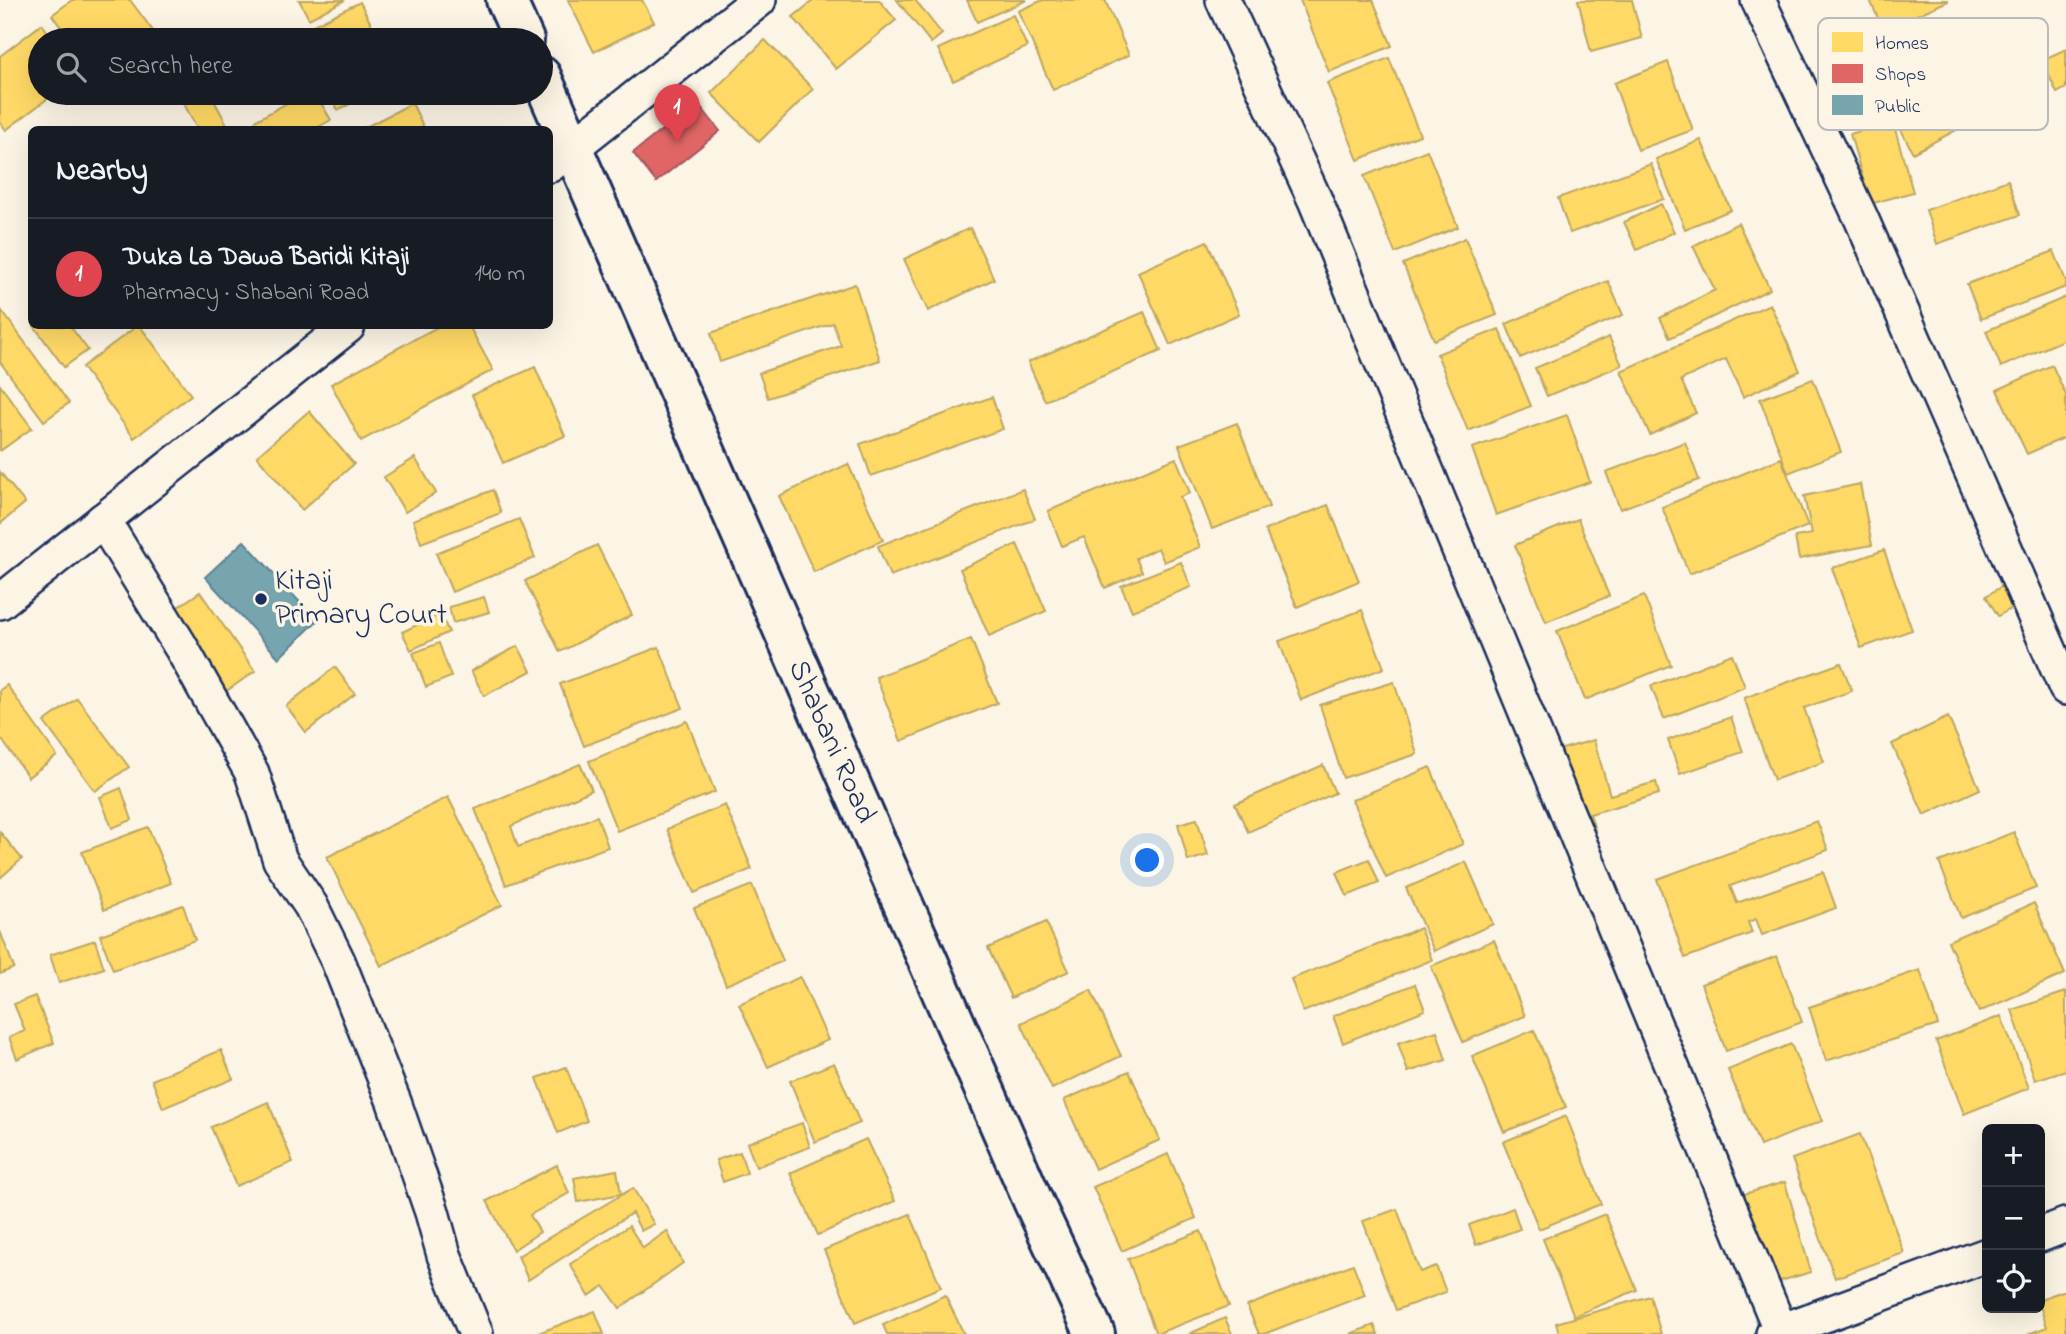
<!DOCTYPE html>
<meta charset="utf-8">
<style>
:root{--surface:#171b24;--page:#242831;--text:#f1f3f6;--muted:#9ea1a6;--line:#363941;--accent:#919bb2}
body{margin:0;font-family:"Indie Flower",sans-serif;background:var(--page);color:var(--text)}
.controls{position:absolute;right:21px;bottom:21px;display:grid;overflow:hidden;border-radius:10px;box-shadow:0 7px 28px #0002}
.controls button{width:63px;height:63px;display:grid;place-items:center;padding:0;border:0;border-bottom:2px solid var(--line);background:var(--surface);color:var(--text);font:35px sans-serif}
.you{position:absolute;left:1148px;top:861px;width:24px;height:24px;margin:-18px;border:5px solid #fff;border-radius:50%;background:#1a73e8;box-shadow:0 0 0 10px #1a73e833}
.badge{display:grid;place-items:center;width:46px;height:46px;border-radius:50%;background:var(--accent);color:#fff;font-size:23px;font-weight:700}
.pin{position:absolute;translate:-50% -58px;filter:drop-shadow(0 2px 4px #0008)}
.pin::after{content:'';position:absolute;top:37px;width:24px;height:21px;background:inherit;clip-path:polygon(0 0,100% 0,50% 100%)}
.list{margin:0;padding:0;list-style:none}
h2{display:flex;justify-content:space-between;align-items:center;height:91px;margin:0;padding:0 28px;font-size:30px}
h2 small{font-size:23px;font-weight:400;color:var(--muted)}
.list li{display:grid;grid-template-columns:46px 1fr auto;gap:21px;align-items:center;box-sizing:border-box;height:112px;padding:0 28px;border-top:2px solid var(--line)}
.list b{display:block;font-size:26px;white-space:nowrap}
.list p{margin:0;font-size:23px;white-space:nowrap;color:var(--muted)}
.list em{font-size:23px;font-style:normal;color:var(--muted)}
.icon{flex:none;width:38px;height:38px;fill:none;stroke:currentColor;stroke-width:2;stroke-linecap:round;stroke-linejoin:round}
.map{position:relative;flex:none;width:2066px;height:1334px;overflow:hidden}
.search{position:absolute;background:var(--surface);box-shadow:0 7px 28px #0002;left:28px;top:28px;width:525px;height:77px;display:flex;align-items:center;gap:18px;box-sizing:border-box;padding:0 24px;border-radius:38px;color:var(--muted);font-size:26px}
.panel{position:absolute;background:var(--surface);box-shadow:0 7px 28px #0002;left:28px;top:126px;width:525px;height:203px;border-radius:10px}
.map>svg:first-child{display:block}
</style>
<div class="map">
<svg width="2066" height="1334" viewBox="0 0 2066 1334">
<rect width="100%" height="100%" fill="#fcf5e5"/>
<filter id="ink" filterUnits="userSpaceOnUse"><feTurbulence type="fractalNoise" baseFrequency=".0143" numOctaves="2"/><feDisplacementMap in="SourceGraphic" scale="14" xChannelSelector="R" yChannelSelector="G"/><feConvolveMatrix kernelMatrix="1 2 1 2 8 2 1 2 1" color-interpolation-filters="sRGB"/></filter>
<g filter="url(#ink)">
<g fill="#ffd966" stroke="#bba664" stroke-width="2">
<path d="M72,0h58l26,35 -7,5h-79l-18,-25z"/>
<path d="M299,0h46l-36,19z"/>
<path d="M568,0h74l12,22 -60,30z"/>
<path d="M814,0h65l17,20 -60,49 -43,-52z"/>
<path d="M897,0h18l27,34 -11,9z"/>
<path d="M967,0h60l-50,22z"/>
<path d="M1043,0h62l24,55 -76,35 -35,-79z"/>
<path d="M1300,0h73l19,46 -63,26z"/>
<path d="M1578,0h54l10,38 -51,14z"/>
<path d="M1870,0h78v1l-65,29z"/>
<path d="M360,2l19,38h-76l-4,-8z"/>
<path d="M1013,15l14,32 -74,34 -15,-32z"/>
<path d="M42,24l12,16h-14v53h15l-49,37 -6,-8v-66z"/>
<path d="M765,40l48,49 -54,53 -48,-49z"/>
<path d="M2066,49v39l-9,5 -15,-33z"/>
<path d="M1389,58l31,77 -62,25 -31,-77z"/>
<path d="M1668,62l25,68 -55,20 -24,-67z"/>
<path d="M1966,86l15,31 -68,36 -16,-31z"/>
<path d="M178,93h32l20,37h-32z"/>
<path d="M305,93h10l16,27 -18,10h-53l-5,-9z"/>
<path d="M329,93h43l-34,17z"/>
<path d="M412,103l13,27h-65z"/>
<path d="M1893,122l20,70 -43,12 -20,-70z"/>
<path d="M1701,140l30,70 -46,19 -29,-70z"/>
<path d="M1427,150l31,77 -63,26 -31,-77z"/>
<path d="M1651,164l13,35 -94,34 -12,-35z"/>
<path d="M2008,180l12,35 -83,29 -11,-34z"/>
<path d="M1661,204l13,28 -37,18 -13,-28z"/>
<path d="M1738,223l32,66 -100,49 -10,-20 55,-28 -22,-44z"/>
<path d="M970,228l24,51 -66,32 -24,-52z"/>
<path d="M1465,238l32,77 -63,25 -31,-76z"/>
<path d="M1207,241l32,73 -69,31 -32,-73z"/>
<path d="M2054,251l12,30v6l-85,32 -14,-35z"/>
<path d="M1608,281l15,34 -103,43 -14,-34z"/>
<path d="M855,284l25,76 -112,38 -9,-25 82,-27 -8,-23 -113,39 -9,-29z"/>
<path d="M2066,297v42l-65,28 -15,-36z"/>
<path d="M1770,304l30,67 -57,26 -17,-38 -45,21 15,33 -46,22 -29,-64z"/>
<path d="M2,311l67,92 -25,18 -44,-59z"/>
<path d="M1144,312l17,39 -116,50 -17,-39z"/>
<path d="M34,326h36l18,24 -24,17z"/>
<path d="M137,326h3l51,69 -57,43 -52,-71z"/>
<path d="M439,326h30l24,44 -132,71 -30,-57z"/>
<path d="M1499,329l32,77 -63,25 -31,-77z"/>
<path d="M1609,337l13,28 -75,31 -12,-28z"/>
<path d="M2052,365l14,30v42l-39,17 -30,-64z"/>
<path d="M535,367l30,69 -62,27 -31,-68z"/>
<path d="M1813,379l28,73 -53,21 -28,-74z"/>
<path d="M0,385l32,43 -32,23z"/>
<path d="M992,397l11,32 -132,47 -11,-32z"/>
<path d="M309,411l45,53 -52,46 -45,-54z"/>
<path d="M1567,415l23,67 -94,33 -24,-67z"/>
<path d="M1237,423l32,84 -57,22 -33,-84z"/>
<path d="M1685,442l14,38 -79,29 -14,-37z"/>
<path d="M415,458l21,35 -31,19 -21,-35z"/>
<path d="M1176,458l14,35 -10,4 20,50 -36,15 -6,-14 -22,10 6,14 -37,16 -21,-51 -22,9 -14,-35z"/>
<path d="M1781,458l27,68 -119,48 -27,-67z"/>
<path d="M848,464l35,76 -69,32 -35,-76z"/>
<path d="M0,472l25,31 -25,21z"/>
<path d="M1860,484l12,61 -73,14 -4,-22 17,-3 -8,-38z"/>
<path d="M1023,489l12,30 -145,57 -12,-30z"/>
<path d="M493,490l8,23 -80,30 -8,-23z"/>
<path d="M1328,505l31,76 -62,26 -32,-77z"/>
<path d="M519,519l16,39 -83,34 -16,-39z"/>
<path d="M1578,519l31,77 -63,26 -31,-77z"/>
<path d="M1017,544l29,67 -57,25 -29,-67z"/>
<path d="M597,545l35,70 -72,37 -35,-71z"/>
<path d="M1884,550l28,80 -51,18 -29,-80z"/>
<path d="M1181,562l10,25 -59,24 -11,-25z"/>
<path d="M2015,578l13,21 -30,17 -12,-20z"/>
<path d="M200,592l55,79 -37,26 -56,-79z"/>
<path d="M1644,596l27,69 -86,35 -28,-69z"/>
<path d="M484,597l5,15 -36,11 -4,-16z"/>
<path d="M1362,610l22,58 -83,32 -22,-59z"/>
<path d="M440,614l9,18 -38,18 -9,-18z"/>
<path d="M971,639l26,64 -96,38 -25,-64z"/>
<path d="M439,643l12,34 -25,10 -13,-34z"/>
<path d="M518,646l13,25 -47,25 -13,-25z"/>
<path d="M659,647l24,61 -99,38 -24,-62z"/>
<path d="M1732,654l13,33 -81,32 -13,-33z"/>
<path d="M1841,663l11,28 -48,17 20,54 -50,18 -30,-82z"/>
<path d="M335,667l20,27 -49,38 -20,-26z"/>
<path d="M1394,682l23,72 -74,24 -23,-73z"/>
<path d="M7,685l50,71 -29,21 -28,-40v-47z"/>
<path d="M77,698l52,69 -34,24 -51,-69z"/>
<path d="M1731,717l12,35 -63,22 -12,-34z"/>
<path d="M1948,717l32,72 -56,26 -32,-71z"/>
<path d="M687,721l28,71 -98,39 -28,-70z"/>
<path d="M1594,740l16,55 46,-13 3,12 -69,20 5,16 -30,9 -24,-84z"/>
<path d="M580,764l12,26 -81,36 7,21 79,-31 11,31 -102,38 -31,-76z"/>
<path d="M1323,765l12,28 -87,39 -13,-28z"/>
<path d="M1430,767l33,77 -77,34 -34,-78z"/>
<path d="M121,788l11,32 -20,8 -12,-31z"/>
<path d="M448,797l54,108 -121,61 -54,-109z"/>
<path d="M725,805l27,64 -58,24 -27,-64z"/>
<path d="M1197,819l11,36 -20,6 -10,-37z"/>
<path d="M1817,821l11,29 -98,36 7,17 86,-31 13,36 -74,27 -6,-16 -8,3 4,11 -67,25 -28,-79z"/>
<path d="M148,827l23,56 -67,27 -22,-58z"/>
<path d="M0,832l22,27 -22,19z"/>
<path d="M2014,832l22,56 -75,30 -22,-56z"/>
<path d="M1369,859l10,24 -32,13 -10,-24z"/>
<path d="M1466,862l27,62 -59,27 -28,-63z"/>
<path d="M752,885l31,76 -57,24 -32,-77z"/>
<path d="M2034,903l31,71 -86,38 -31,-71z"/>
<path d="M183,905l12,35 -82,30 -13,-35z"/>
<path d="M1046,922l23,49 -58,27 -23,-50z"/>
<path d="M1420,928l12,32 -129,52 -12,-33z"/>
<path d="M0,931l14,37 -14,6z"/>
<path d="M95,940l9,28 -45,15 -9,-28z"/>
<path d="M1494,940l31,76 -62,26 -32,-76z"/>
<path d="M1777,956l25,66 -76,29 -25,-67z"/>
<path d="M1920,970l18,55 -112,36 -17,-54z"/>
<path d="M800,977l28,63 -60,27 -29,-63z"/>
<path d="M1415,984l10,26 -82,33 -10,-27z"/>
<path d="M1091,990l30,66 -69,33 -31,-66z"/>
<path d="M2066,992v78l-31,10 -23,-70z"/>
<path d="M35,996l19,47 -37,16 -8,-22 16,-6 -11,-27z"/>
<path d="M2001,1016l28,72 -65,26 -28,-73z"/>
<path d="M1534,1030l32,77 -62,25 -32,-76z"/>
<path d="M1437,1031l9,29 -38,12 -10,-29z"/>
<path d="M1791,1044l31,77 -62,25 -32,-76z"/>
<path d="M221,1050l12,29 -70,29 -11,-28z"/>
<path d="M834,1063l26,60 -45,19 -25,-61z"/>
<path d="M566,1067l21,54 -29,12 -21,-55z"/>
<path d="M1129,1071l31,69 -65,29 -31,-69z"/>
<path d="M268,1102l25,60 -57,24 -25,-59z"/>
<path d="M1566,1116l35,88 -62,25 -36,-87z"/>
<path d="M802,1123l8,24 -54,20 -9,-24z"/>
<path d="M1860,1134l44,119 -69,25 -43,-119z"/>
<path d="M866,1139l29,62 -77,34 -28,-62z"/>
<path d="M740,1152l7,21 -24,9 -7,-22z"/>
<path d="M1168,1154l28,64 -74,33 -29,-64z"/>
<path d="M557,1165l12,28 -39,22 10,17 -27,18 -26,-49z"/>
<path d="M617,1170l4,24 -43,8 -4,-24z"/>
<path d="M1785,1182l26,90 -54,16 -26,-90z"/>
<path d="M633,1188l21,36 -13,7 -9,-18 -104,67 -10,-24z"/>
<path d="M1513,1208l7,21 -44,16 -7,-20z"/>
<path d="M1397,1209l23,63 16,-6 10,26 -50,18 -33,-89z"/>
<path d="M910,1214l31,73 -86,36 -31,-73z"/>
<path d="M1605,1214l32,76 -63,26 -31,-77z"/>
<path d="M629,1226l14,22 24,-17 16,32 -63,45 -16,-22 -15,10 -19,-32z"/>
<path d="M1201,1231l28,75 -73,28 -28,-75z"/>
<path d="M1353,1264l12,31 -101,39h-5l-12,-28z"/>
<path d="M2066,1290v44h-38l19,-7 -7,-21v-7z"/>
<path d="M945,1295l19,39h-77l-4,-9z"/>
<path d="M1650,1296l11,38h-102l-3,-11z"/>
<path d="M595,1311l9,23h-68z"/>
<path d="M1225,1318l7,16h-43z"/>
<path d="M1374,1325l4,9h-28z"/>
</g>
<path fill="#e06666" stroke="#a55664" stroke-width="2" d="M697,102l23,29 -64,51 -23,-29z"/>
<path fill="#76a5af" stroke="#5b8297" stroke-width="2" d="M244,541l73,80 -38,37 -74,-81z"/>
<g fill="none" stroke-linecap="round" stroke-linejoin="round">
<g stroke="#1b2f5e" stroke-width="38">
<g id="minor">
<path d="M1223,0l92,200 467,1134"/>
<path d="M1758,0l103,218 205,470"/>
<path d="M550,165l209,-165"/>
<path d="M103,520l78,127 71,126 28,87 31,46 27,55 56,141 38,110 12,43 32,79"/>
<path d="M0,602l348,-276"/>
<path d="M2040,1235l26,-10"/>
<path d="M1773,1334l214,-79"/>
</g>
</g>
<g stroke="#1b2f5e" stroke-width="44">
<g id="tertiary">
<path d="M506,0l18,40"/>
<path d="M541,76l492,1125 62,133"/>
</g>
</g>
<use href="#minor" stroke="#fcf5e5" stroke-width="33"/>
<use href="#tertiary" stroke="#fcf5e5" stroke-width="38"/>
</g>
</g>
<circle fill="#1b2f5e" stroke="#fcf5e5" stroke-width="2.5" cx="261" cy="599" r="7"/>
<g text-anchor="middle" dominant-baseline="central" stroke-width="7" stroke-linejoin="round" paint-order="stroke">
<g font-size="30" fill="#1b2f5e" stroke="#fcf5e5" text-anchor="start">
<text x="275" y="582">Kitaji<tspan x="275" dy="34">Primary Court</tspan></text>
</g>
<g font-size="30" fill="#1b2f5e" stroke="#fcf5e5">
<text transform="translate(831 742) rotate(66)">Shabani Road</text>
</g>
</g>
<rect x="1818" y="18" width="230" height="112" rx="10" fill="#fcf5e5" stroke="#b8babc" stroke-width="2"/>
<rect x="1832" y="32" width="31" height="20" fill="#ffd966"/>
<rect x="1832" y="64" width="31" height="19" fill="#e06666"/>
<rect x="1832" y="95" width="31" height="20" fill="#76a5af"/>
<g font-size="19" fill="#1b2f5e">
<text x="1875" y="49">Homes</text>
<text x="1875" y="80">Shops</text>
<text x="1875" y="112">Public</text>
</g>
</svg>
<div class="controls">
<button>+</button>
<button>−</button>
<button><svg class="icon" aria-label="locate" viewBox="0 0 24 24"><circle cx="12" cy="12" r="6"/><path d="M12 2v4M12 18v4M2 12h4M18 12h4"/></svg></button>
</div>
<div class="you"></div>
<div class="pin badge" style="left:677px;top:142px;background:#e0444e">1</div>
<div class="search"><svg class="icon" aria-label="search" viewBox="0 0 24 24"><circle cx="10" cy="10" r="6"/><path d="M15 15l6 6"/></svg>Search here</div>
<section class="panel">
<h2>Nearby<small></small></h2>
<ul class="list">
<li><span class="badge" style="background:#e0444e">1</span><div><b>Duka La Dawa Baridi Kitaji</b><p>Pharmacy · Shabani Road</p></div><em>140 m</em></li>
</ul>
</section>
</div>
